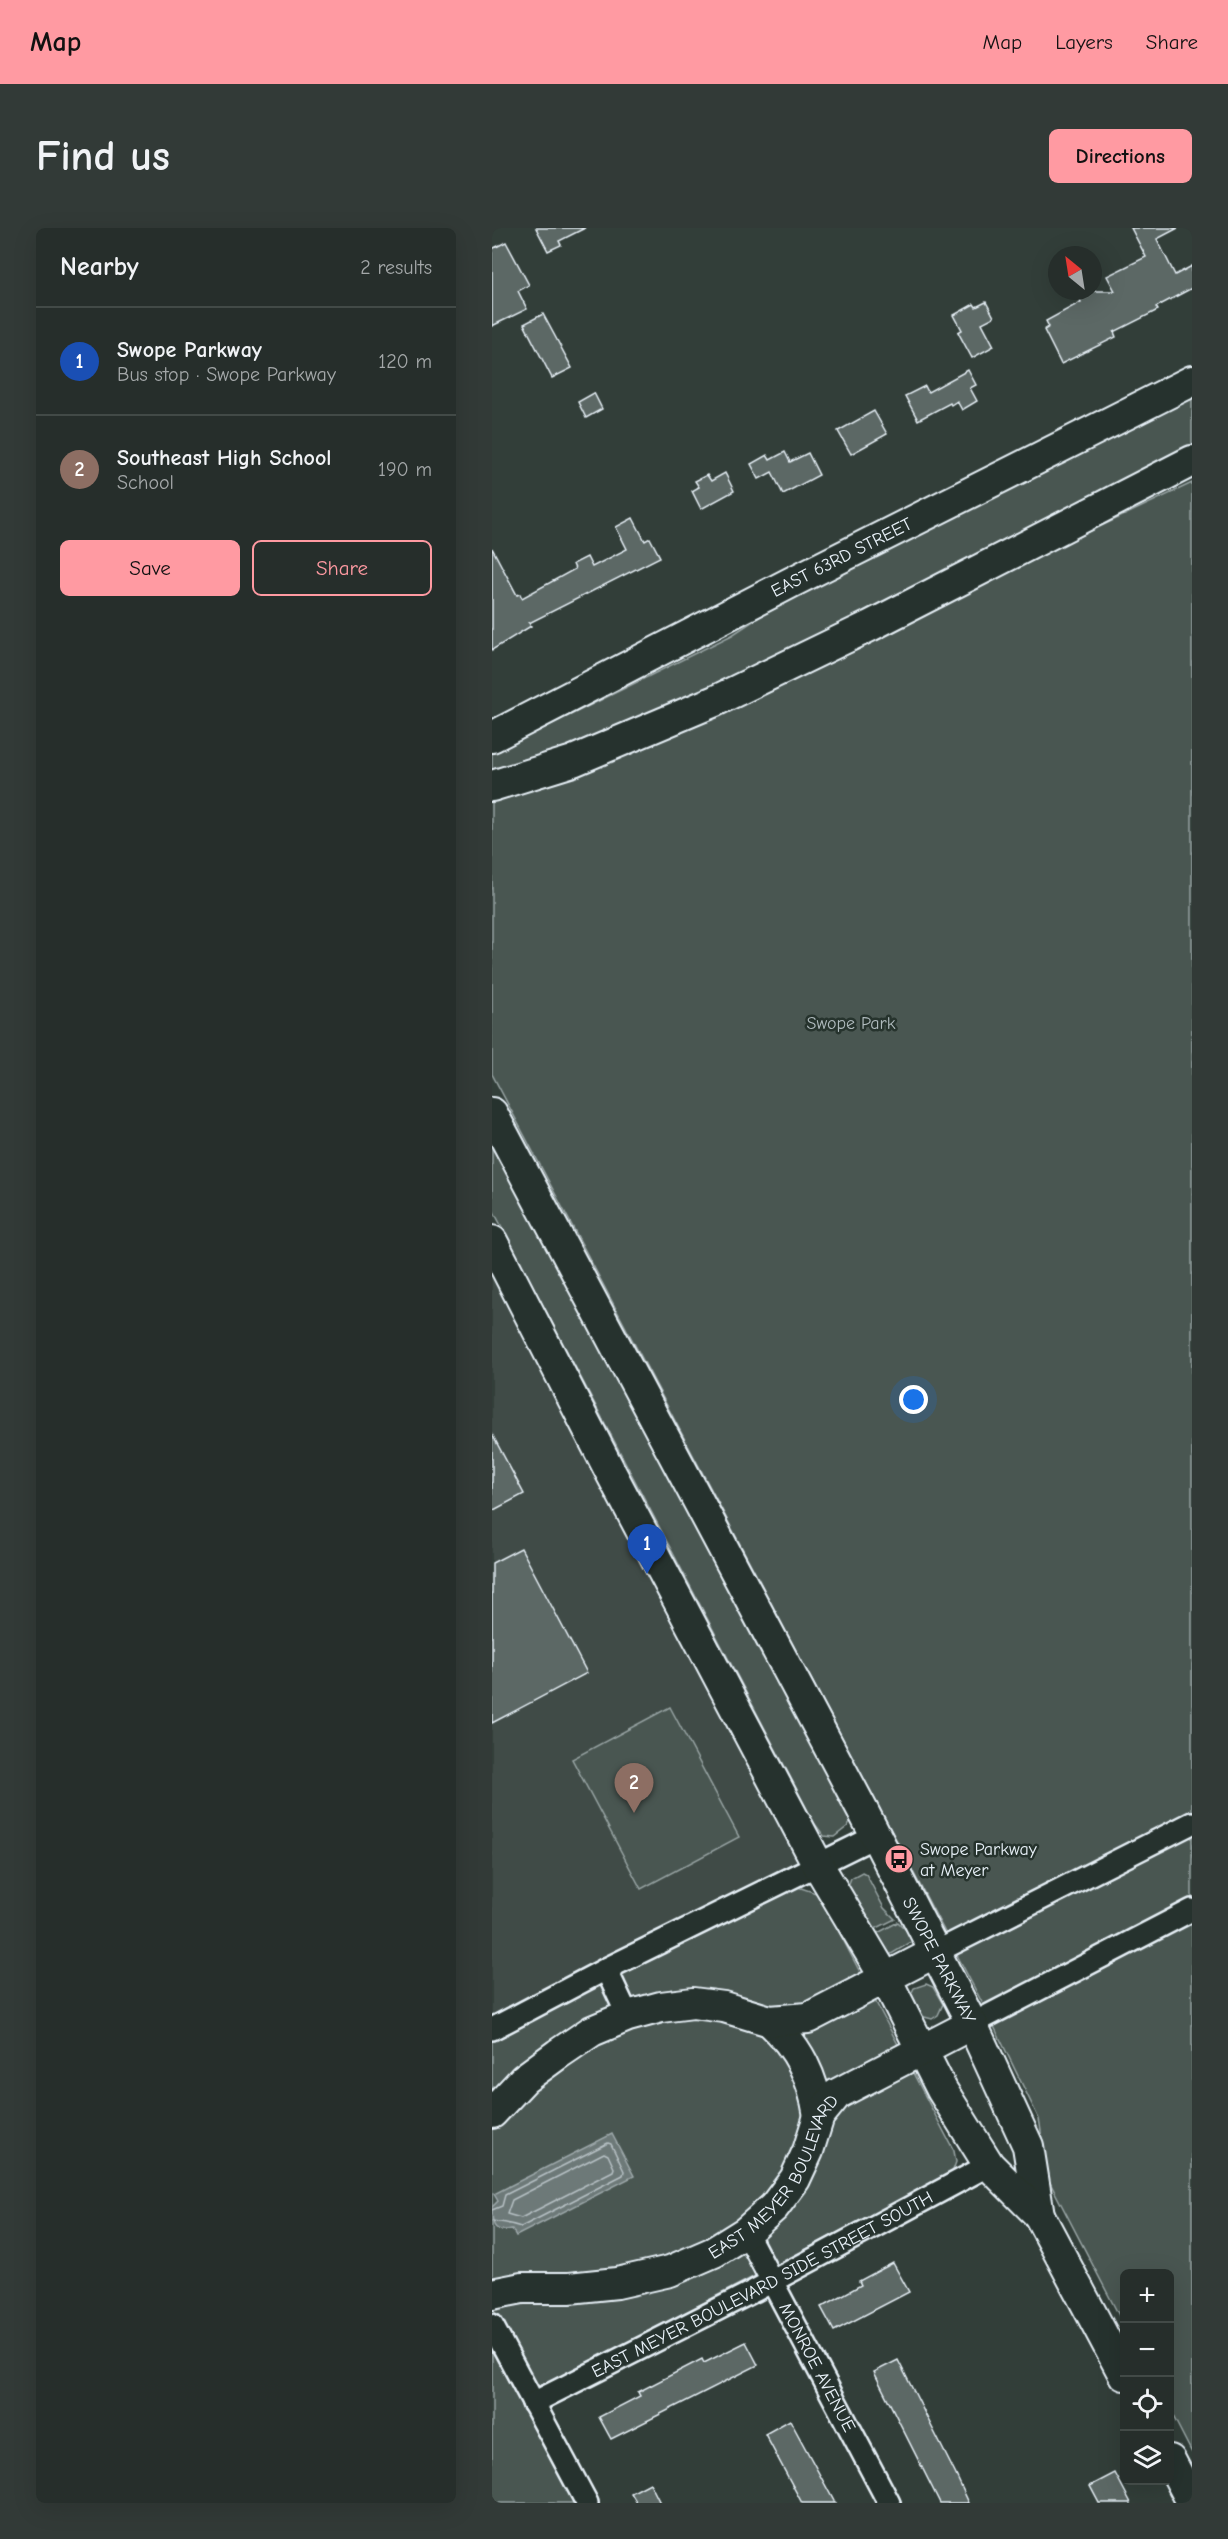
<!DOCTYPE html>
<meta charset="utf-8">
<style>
:root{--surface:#262e2b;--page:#323a37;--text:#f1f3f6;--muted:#a4a8a9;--line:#424a47;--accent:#ff9aa2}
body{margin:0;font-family:"Comic Neue",sans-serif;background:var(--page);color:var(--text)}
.controls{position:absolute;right:18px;bottom:18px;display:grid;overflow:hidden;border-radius:9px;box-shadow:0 6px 24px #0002}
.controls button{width:54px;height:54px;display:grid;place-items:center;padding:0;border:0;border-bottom:2px solid var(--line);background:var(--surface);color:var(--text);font:30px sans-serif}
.compass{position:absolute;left:556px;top:18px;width:54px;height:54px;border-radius:50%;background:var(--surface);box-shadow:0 6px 24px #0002;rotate:330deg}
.you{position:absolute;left:422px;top:1172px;width:21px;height:21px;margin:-15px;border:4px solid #fff;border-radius:50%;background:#1a73e8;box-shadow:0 0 0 9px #1a73e833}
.badge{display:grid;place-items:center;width:39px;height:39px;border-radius:50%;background:var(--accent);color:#fff;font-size:20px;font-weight:700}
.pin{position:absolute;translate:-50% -50px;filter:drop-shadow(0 2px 3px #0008)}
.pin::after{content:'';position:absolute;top:32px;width:21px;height:18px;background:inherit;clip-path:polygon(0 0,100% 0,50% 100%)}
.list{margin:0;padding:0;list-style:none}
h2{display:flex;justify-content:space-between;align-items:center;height:78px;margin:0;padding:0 24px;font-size:26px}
h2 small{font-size:20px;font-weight:400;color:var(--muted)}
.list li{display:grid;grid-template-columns:39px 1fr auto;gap:18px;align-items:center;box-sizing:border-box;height:108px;padding:0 24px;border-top:2px solid var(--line)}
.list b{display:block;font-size:22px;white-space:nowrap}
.list p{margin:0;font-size:20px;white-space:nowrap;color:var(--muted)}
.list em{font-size:20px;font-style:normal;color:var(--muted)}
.actions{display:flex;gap:12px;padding:18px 24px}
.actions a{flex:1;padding:14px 0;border:2px solid var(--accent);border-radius:9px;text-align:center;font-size:21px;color:var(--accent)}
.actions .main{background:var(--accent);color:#111}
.icon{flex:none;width:33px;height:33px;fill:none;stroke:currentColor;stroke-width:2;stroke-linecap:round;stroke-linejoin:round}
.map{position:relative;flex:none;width:700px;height:2275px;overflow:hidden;border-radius:9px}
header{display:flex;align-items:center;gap:36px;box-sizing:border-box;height:84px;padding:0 30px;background:var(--accent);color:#111}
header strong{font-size:28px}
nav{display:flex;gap:33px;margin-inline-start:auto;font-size:21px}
.intro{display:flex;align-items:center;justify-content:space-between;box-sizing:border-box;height:144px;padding:0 36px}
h1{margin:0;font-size:42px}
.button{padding:15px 27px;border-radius:9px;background:var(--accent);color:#111;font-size:21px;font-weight:700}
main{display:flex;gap:36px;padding:0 36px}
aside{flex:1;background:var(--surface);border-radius:9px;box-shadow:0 6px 24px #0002}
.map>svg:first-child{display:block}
</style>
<header>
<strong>Map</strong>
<nav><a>Map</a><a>Layers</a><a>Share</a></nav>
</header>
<div class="intro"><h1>Find us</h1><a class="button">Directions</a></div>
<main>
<aside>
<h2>Nearby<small>2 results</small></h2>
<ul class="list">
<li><span class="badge" style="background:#1a4fb4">1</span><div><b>Swope Parkway</b><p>Bus stop · Swope Parkway</p></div><em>120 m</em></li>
<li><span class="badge" style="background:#8d6e63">2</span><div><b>Southeast High School</b><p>School</p></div><em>190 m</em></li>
</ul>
<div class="actions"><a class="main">Save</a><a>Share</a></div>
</aside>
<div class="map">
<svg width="700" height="2275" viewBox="0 0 700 2275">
<rect width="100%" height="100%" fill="#323e39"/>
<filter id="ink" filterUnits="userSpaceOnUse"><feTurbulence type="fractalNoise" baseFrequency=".0167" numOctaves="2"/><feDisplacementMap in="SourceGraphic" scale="12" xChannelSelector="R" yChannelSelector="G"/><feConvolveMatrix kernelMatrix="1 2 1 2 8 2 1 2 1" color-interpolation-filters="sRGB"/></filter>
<g filter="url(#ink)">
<path fill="#3f4b46" d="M0,1040l309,592 -309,154z"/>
<g fill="#495651" stroke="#98a4a4" stroke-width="1.5">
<path d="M700,164v56l-500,250 -200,79v-23l240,-119 38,-25z"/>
<path d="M700,255v1970l-22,-43v-136h-46v51l-79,-152c-3,-18 -2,-36 -6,-54l-53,-109 -494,-936v-276l226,-90z"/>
<path d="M0,908l356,679 2,6 -2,5 -14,11 -10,-1 -9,-12 -323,-616z"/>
<path d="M178,1479l69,130 -98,52 -69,-130z"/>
<path d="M370,1644l4,2 18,34 11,11 -24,12 -23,-45 3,-8z"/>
<path d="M303,1658l24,8 135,257 2,11 -4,11 -410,214 -6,-2 -44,-73v-279z"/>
<path d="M406,1694l11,11 4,8 -25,15 -14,-21z"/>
<path d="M434,1756l7,3 10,17 -5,11 -6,4 -11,-3 -10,-22 3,-6z"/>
<path d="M0,2123l82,152h-82z"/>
</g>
<path fill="#6d7978" stroke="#9ea9ab" stroke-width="1.5" d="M120,1906l22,42 -118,60 -4,-7c-20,5 -20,-6 -20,-22l6,-6 -4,-7z"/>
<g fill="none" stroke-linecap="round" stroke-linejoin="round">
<g stroke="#b7c1c5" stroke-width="1.5">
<path d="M112,1925l4,2 6,13 -1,3 -92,47 -14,-4 5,-14z"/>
<path d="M0,1982l10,-4 3,-11 103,-52 3,1 13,27 -1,4 -102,52c-9,-3 -19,-5 -29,-6"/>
</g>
</g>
<g fill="#5c6865" stroke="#e8f1f8" stroke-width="1.5">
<path d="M44,0h49l-26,13 2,4 -13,6z"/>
<path d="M639,0h47l-21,11 18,36 17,-9v22l-36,19 2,3 -44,22 2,5 -55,27 -17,-34 5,-3 -3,-6 35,-19 -3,-6 10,-5h27l-8,-15 39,-19z"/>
<path d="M14,14l23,43 -11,6 9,18 -35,17v-77z"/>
<path d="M494,74l8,15 -12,6 12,23 -22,12 -14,-26 4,-2 -8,-15 20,-11 2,3z"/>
<path d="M51,86l29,54 -20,10 -28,-54z"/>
<path d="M476,142l8,15 -6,3 7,13 -15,9 -5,-9 -6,4 -1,-2 -32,17 -13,-24 20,-10 3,6z"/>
<path d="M102,165l8,16 -16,9 -8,-16z"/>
<path d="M382,183l13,23 -36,20 -13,-23z"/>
<path d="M293,224l5,10 18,-9 11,22 -36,19 -11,-22 -13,7 -8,-15 16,-9 3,5z"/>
<path d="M233,245l9,18 -33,18 -9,-18 7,-4 -4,-6 12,-6 4,6z"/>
<path d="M141,290l12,23 5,-3 10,19 -131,66 2,3 -39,24v-102l25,47 3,-1 2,4 53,-29 -2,-5 14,-7 5,10 35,-18 -11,-22z"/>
<path d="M0,1206l32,60 -32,17z"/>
<path d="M29,1320l66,125 -95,50v-160z"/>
<path d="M401,2035l16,29 -75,39 -13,-24 40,-22 -2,-4z"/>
<path d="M254,2114l12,23 -147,74 -12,-22 41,-21 -2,-4 64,-33 2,4z"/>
<path d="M406,2132l57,113 14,30h-29l-66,-131z"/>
<path d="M298,2192l45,83h-33l-37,-69z"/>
<path d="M623,2245l16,30h-32l-9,-17z"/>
<path d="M158,2255l10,20h-23l-6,-10z"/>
</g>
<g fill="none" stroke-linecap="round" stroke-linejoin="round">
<g stroke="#e8f1f8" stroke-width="26">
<g id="street">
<path d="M444,1724l256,-129"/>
<path d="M114,1741l22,47"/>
<path d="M480,1796l220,-114"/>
<path d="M0,1801l114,-60 270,-133"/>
<path id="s1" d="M254,2004l143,271"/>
<path d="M0,2097l95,178"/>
<path id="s2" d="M41,2175l221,-112 235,-126"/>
</g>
</g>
<g stroke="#e8f1f8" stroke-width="34">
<g id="secondary">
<path id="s3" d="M0,509l300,-155 400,-201"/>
<path d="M0,558l81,-25 142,-60 155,-75 322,-165"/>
<path id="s4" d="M0,885l371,698 109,213 56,122 11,69"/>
<path d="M0,1013l119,232 207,392 68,114 56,111 47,75 50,50 85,160"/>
<path d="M278,1793c29,27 43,56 49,95"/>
<path d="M0,1885l32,-34 34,-25 34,-23 36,-15 33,-9 32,-4 31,4 46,14 38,-3 128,-66"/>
<path id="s5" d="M0,2066l30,-6h47l48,-5 53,-12 44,-19 32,-20 28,-25 21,-28 13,-28 11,-35 18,-22 135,-70"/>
<path d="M678,2232l22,42"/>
</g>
</g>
<use href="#street" stroke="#26332d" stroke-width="21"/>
<use href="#secondary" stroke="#26332d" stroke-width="30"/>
</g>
</g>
<defs>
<g id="bus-disc" transform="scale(1.5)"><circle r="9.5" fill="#ff9aa2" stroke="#26332d"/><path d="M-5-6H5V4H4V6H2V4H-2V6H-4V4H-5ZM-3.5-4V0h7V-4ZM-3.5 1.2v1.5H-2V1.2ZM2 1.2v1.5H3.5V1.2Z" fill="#111"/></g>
</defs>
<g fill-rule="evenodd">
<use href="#bus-disc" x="407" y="1631"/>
</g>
<g text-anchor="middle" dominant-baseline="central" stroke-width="5" stroke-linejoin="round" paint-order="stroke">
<g font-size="18" fill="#e8f1f8" stroke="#26332d">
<text stroke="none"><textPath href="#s3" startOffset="393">EAST 63RD STREET</textPath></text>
<text stroke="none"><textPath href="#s4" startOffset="958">SWOPE PARKWAY</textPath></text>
<text stroke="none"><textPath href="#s5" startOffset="327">EAST MEYER BOULEVARD</textPath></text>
<text stroke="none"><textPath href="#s2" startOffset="258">EAST MEYER BOULEVARD SIDE STREET SOUTH</textPath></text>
<text stroke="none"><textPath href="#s1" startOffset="153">MONROE AVENUE</textPath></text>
</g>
<g font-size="18" fill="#b0bbbe" stroke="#26332d">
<text x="359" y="795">Swope Park</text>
</g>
<g font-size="18" fill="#e8f1f8" stroke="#26332d" text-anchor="start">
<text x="428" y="1621">Swope Parkway<tspan x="428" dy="21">at Meyer</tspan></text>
</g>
</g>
</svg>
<div class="controls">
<button>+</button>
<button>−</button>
<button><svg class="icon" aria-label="locate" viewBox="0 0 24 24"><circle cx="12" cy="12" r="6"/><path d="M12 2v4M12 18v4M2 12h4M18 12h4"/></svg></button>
<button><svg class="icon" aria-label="layers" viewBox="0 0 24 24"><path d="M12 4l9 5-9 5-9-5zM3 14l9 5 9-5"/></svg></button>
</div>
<svg class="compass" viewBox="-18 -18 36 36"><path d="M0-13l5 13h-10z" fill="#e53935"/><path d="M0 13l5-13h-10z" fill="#a4a8a9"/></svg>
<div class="you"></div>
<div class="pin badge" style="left:155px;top:1346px;background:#1a4fb4">1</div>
<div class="pin badge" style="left:142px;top:1585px;background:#8d6e63">2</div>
</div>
</main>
